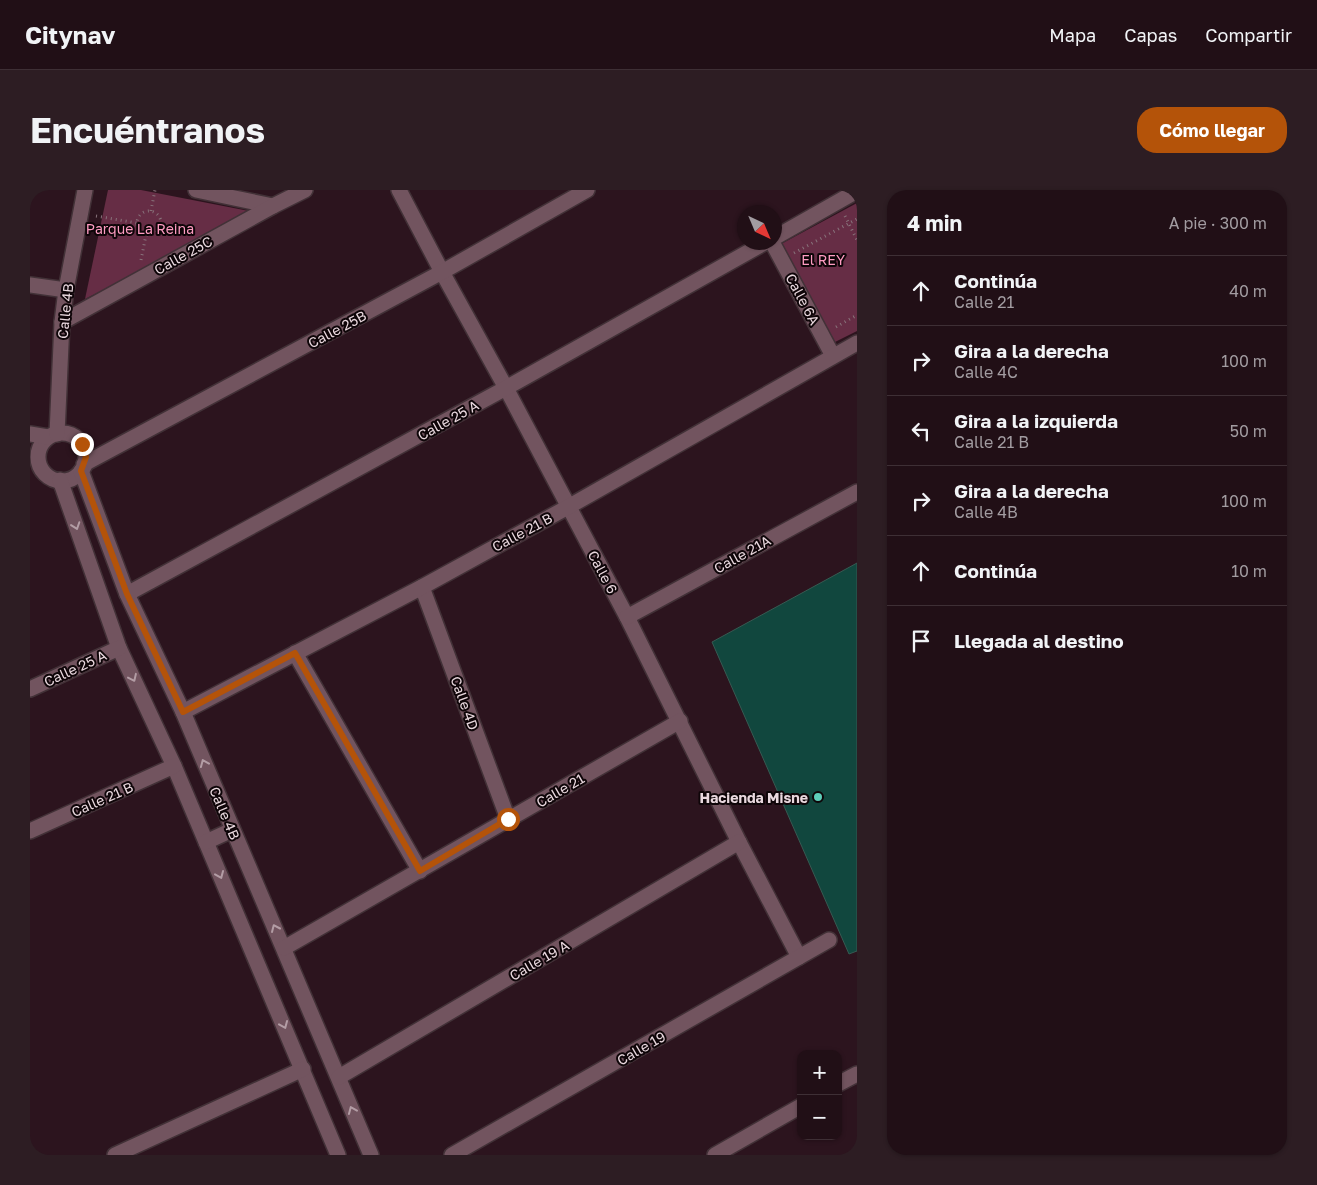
<!DOCTYPE html>
<html lang="es">
<meta charset="utf-8">
<style>
:root{--surface:#210f16;--page:#2d1d23;--text:#f1f3f6;--muted:#a29ca1;--line:#3e2f35;--accent:#b45309}
body{margin:0;font-family:"Golos Text",sans-serif;background:var(--page);color:var(--text)}
.controls{position:absolute;right:15px;bottom:15px;display:grid;overflow:hidden;border-radius:10px;box-shadow:0 1px 4px #0004}
.controls button{width:45px;height:45px;display:grid;place-items:center;padding:0;border:0;border-bottom:1px solid var(--line);background:var(--surface);color:var(--text);font:25px sans-serif}
.compass{position:absolute;left:707px;top:15px;width:45px;height:45px;border-radius:50%;background:var(--surface);box-shadow:0 1px 4px #0004;rotate:136deg}
.stop{position:absolute;width:15px;height:15px;margin:-11px;border:4px solid #b45309;border-radius:50%;background:#fff}
.stop.end{background:#b45309;border-color:#fff;box-shadow:0 1px 5px #0008}
.list{margin:0;padding:0;list-style:none}
h2{display:flex;justify-content:space-between;align-items:center;height:65px;margin:0;padding:0 20px;font-size:21px}
h2 small{font-size:16px;font-weight:400;color:var(--muted)}
.list li{display:grid;grid-template-columns:32px 1fr auto;gap:15px;align-items:center;box-sizing:border-box;height:70px;padding:0 20px;border-top:1px solid var(--line)}
.list b{display:block;font-size:19px;white-space:nowrap}
.list p{margin:0;font-size:16px;white-space:nowrap;color:var(--muted)}
.list em{font-size:16px;font-style:normal;color:var(--muted)}
.icon{flex:none;width:28px;height:28px;fill:none;stroke:currentColor;stroke-width:2;stroke-linecap:round;stroke-linejoin:round}
.map{position:relative;flex:none;width:827px;height:965px;overflow:hidden;border-radius:20px}
header{display:flex;align-items:center;gap:30px;box-sizing:border-box;height:70px;padding:0 25px;background:var(--surface);border-bottom:1px solid var(--line)}
header strong{font-size:24px}
nav{display:flex;gap:28px;margin-inline-start:auto;font-size:18px}
.intro{display:flex;align-items:center;justify-content:space-between;box-sizing:border-box;height:120px;padding:0 30px}
h1{margin:0;font-size:35px}
.button{padding:12px 22px;border-radius:20px;background:var(--accent);color:#fff;font-size:18px;font-weight:700}
main{display:flex;gap:30px;padding:0 30px}
aside{flex:1;background:var(--surface);border-radius:20px;box-shadow:0 1px 4px #0004}
.map>svg:first-child{display:block}
</style>
<header>
<strong>Citynav</strong>
<nav><a>Mapa</a><a>Capas</a><a>Compartir</a></nav>
</header>
<div class="intro"><h1>Encuéntranos</h1><a class="button">Cómo llegar</a></div>
<main>
<div class="map">
<svg width="827" height="965" viewBox="0 0 827 965">
<rect width="100%" height="100%" fill="#2c141e"/>
<g fill="#662d45">
<path d="M78,0h33l108,21 -110,62 -54,26z"/>
<path d="M827,13v128l-24,12 -52,-99z"/>
</g>
<path fill="#11473e" stroke="#375a52" d="M827,373v388l-8,3 -137,-312z"/>
<g fill="none" stroke-linecap="round" stroke-linejoin="round">
<g stroke="#423137" stroke-width="18">
<g id="minor">
<path d="M166,0l77,16"/>
<path d="M369,0l43,82 64,116 121,229 112,225 60,115"/>
<path d="M744,48l83,-47"/>
<path d="M742,52l61,114"/>
<path d="M0,95l36,5"/>
<path d="M32,132l211,-116 32,-16"/>
<circle cx="32" cy="267" r="24"/>
<path d="M0,244l18,3"/>
<path d="M27,244l5,-112 4,-32 19,-100"/>
<path d="M54,274l358,-192 145,-82"/>
<path d="M51,281l46,123 56,118 188,443"/>
<path d="M30,290l59,168 55,118 164,389"/>
<path d="M392,397l86,232"/>
<path d="M97,404l379,-206 260,-146"/>
<path d="M597,427l230,-125"/>
<path d="M265,463l125,218"/>
<path d="M0,499l89,-41"/>
<path d="M153,522l239,-125 146,-80 289,-164"/>
<path d="M0,641l144,-65"/>
<path d="M176,652l26,-12"/>
<path d="M254,758l396,-227"/>
<path d="M309,887l400,-235"/>
<path d="M808,894l19,-10"/>
<path d="M85,965l188,-86"/>
<path d="M422,965l377,-215"/>
<path d="M685,965l86,-49"/>
</g>
</g>
<g stroke="#88737b" stroke-width="3" stroke-dasharray="1 4" stroke-linecap="butt">
<circle cx="119" cy="33" r="12"/>
<path d="M121,21l4,-21"/>
<path d="M66,26l41,7"/>
<path d="M815,26l12,24"/>
<path d="M764,63l63,-34"/>
<path d="M111,70l5,-25"/>
<path d="M806,137l21,-12"/>
</g>
<use href="#minor" stroke="#72545f" stroke-width="15"/>
</g>
<defs><path id="oneway-chevron" d="M-2-3.5L2.5 0L-2 3.5" fill="none" stroke-width="1.6" stroke-linecap="round" stroke-linejoin="round" transform="scale(1.25)"/></defs>
<g stroke="#b39da5">
<use href="#oneway-chevron" transform="translate(46 336) rotate(71)"/>
<use href="#oneway-chevron" transform="translate(103 488) rotate(65)"/>
<use href="#oneway-chevron" transform="translate(174 573) rotate(-113)"/>
<use href="#oneway-chevron" transform="translate(190 685) rotate(67)"/>
<use href="#oneway-chevron" transform="translate(245 738) rotate(-114)"/>
<use href="#oneway-chevron" transform="translate(254 835) rotate(67)"/>
<use href="#oneway-chevron" transform="translate(322 920) rotate(-113)"/>
</g>
<g fill="none" stroke-linecap="round" stroke-linejoin="round">
<path stroke="#b45309" stroke-width="6" d="M52,254l4,13 -5,14 46,123 56,118 112,-59 125,218 88,-52"/>
</g>
<circle fill="#5dceb9" stroke="#0e0508" stroke-width="2" cx="788" cy="607" r="5"/>
<g text-anchor="middle" dominant-baseline="central" stroke-width="4" stroke-linejoin="round" paint-order="stroke">
<g font-size="14" fill="#fe9cc2" stroke="#0e0508">
<text x="110" y="38">Parque La Reina</text>
<text x="793" y="69">El REY</text>
</g>
<g font-size="14" fill="#e9d8de" stroke="#0e0508">
<text transform="translate(153 65) rotate(-29)">Calle 25C</text>
<text transform="translate(773 109) rotate(62)">Calle 6A</text>
<text transform="translate(35 121) rotate(-84)">Calle 4B</text>
<text transform="translate(307 139) rotate(-28)">Calle 25B</text>
<text transform="translate(418 230) rotate(-29)">Calle 25 A</text>
<text transform="translate(492 342) rotate(-28)">Calle 21 B</text>
<text transform="translate(712 364) rotate(-29)">Calle 21A</text>
<text transform="translate(573 382) rotate(62)">Calle 6</text>
<text transform="translate(45 478) rotate(-25)">Calle 25 A</text>
<text transform="translate(435 513) rotate(70)">Calle 4D</text>
<text transform="translate(530 600) rotate(-30)">Calle 21</text>
<text transform="translate(72 609) rotate(-24)">Calle 21 B</text>
<text transform="translate(195 623) rotate(67)">Calle 4B</text>
<text transform="translate(509 770) rotate(-30)">Calle 19 A</text>
<text transform="translate(611 858) rotate(-30)">Calle 19</text>
</g>
<g font-size="14" font-weight="bold" fill="#e9d8de" stroke="#0e0508" text-anchor="end">
<text x="778" y="607">Hacienda Misne</text>
</g>
</g>
</svg>
<div class="controls">
<button>+</button>
<button>−</button>
</div>
<svg class="compass" viewBox="-18 -18 36 36"><path d="M0-13l5 13h-10z" fill="#e53935"/><path d="M0 13l5-13h-10z" fill="#a29ca1"/></svg>
<div class="stop" style="left:478px;top:629px"></div>
<div class="stop end" style="left:52px;top:254px"></div>
</div>
<aside>
<h2>4 min<small>A pie · 300 m</small></h2>
<ul class="list">
<li><svg class="icon" aria-label="ahead" viewBox="0 0 24 24"><path d="M12 20V5M6 11l6-6 6 6"/></svg><div><b>Continúa</b><p>Calle 21</p></div><em>40 m</em></li>
<li><svg class="icon" aria-label="right" viewBox="0 0 24 24"><path d="M7 20v-9h11M14 6l5 5-5 5"/></svg><div><b>Gira a la derecha</b><p>Calle 4C</p></div><em>100 m</em></li>
<li><svg class="icon" aria-label="left" viewBox="0 0 24 24"><path d="M17 20v-9H6M10 6l-5 5 5 5"/></svg><div><b>Gira a la izquierda</b><p>Calle 21 B</p></div><em>50 m</em></li>
<li><svg class="icon" aria-label="right" viewBox="0 0 24 24"><path d="M7 20v-9h11M14 6l5 5-5 5"/></svg><div><b>Gira a la derecha</b><p>Calle 4B</p></div><em>100 m</em></li>
<li><svg class="icon" aria-label="ahead" viewBox="0 0 24 24"><path d="M12 20V5M6 11l6-6 6 6"/></svg><div><b>Continúa</b></div><em>10 m</em></li>
<li><svg class="icon" aria-label="arrive" viewBox="0 0 24 24"><path d="M6 21V4h12l-3 4 3 4H6"/></svg><div><b>Llegada al destino</b></div></li>
</ul>
</aside>
</main>
